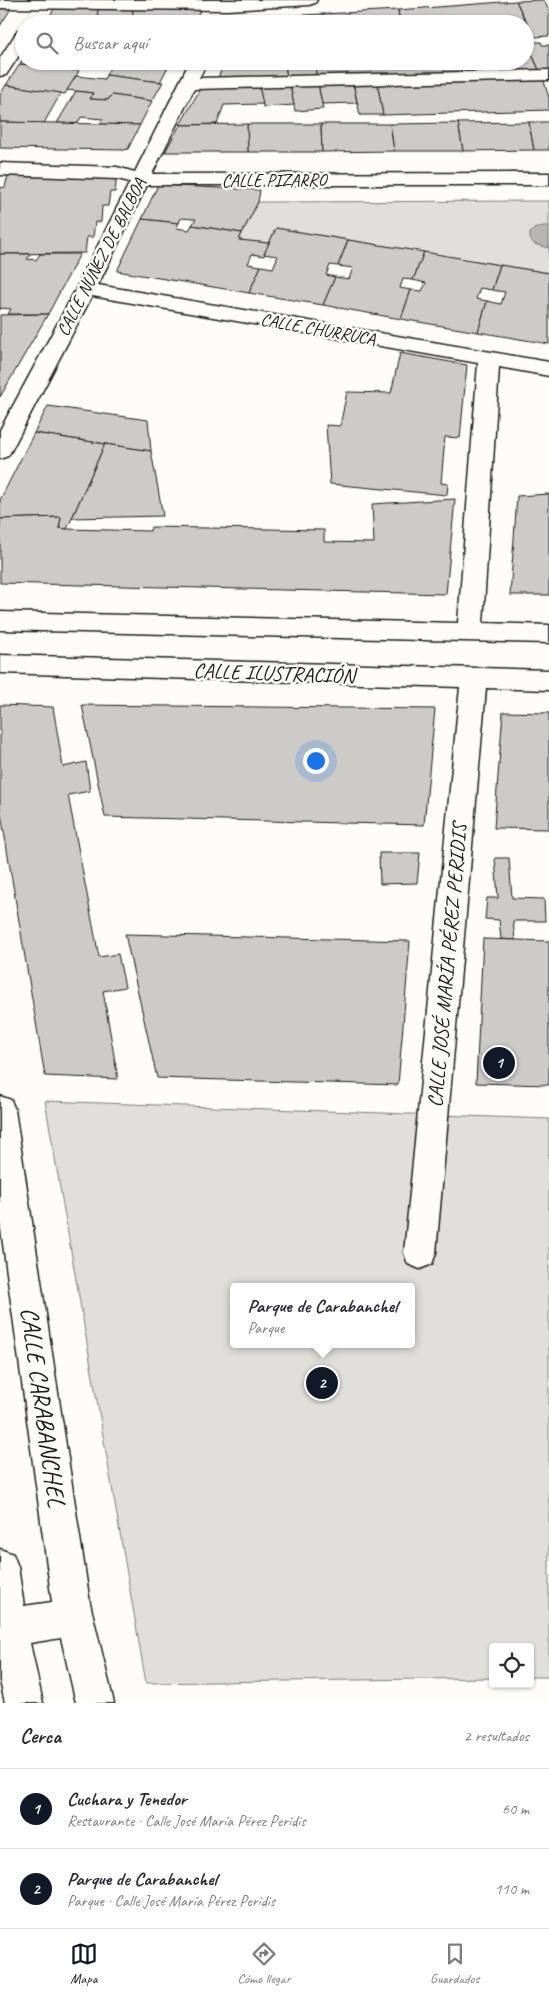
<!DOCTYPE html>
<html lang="es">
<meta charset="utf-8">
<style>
:root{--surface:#fff;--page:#f2f2f3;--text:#2b2b33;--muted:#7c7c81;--line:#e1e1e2;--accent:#111827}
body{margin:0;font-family:Caveat,sans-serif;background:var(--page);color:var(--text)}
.controls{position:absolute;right:15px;bottom:15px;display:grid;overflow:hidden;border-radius:5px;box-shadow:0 1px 4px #0004}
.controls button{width:45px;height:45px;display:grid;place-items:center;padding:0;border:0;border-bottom:1px solid var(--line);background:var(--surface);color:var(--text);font:25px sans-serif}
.you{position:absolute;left:315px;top:760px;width:18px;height:18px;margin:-12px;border:4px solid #fff;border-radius:50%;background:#1a73e8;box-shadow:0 0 0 8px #1a73e833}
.badge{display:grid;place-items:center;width:32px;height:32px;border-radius:50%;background:var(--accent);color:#fff;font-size:16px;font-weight:700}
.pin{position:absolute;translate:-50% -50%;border:2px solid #fff;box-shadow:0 1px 5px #0006}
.popup{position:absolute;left:230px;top:1283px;width:185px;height:65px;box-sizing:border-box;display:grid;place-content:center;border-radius:5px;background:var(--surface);filter:drop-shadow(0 1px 4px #0005);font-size:16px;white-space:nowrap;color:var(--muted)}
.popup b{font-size:19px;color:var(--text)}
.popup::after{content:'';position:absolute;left:50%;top:100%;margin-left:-10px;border:10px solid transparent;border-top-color:var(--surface)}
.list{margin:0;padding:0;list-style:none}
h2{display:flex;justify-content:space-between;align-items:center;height:65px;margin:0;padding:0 20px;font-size:21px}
h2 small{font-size:16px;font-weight:400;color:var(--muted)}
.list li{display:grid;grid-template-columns:32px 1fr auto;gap:15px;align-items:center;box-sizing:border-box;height:80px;padding:0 20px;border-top:1px solid var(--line)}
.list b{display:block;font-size:19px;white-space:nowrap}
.list p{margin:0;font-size:16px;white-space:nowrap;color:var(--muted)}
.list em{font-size:16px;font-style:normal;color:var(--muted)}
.icon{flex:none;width:28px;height:28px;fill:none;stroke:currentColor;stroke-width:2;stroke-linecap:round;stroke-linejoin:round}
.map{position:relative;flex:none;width:549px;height:1703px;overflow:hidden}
.search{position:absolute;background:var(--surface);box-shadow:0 1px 4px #0004;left:15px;right:15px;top:15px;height:55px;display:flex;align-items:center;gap:12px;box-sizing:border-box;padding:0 18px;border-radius:28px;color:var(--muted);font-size:19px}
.sheet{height:225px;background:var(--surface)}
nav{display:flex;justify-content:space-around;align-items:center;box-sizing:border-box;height:70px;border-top:1px solid var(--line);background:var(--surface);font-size:14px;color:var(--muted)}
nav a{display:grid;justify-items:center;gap:2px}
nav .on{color:var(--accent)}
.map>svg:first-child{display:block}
</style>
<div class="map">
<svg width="549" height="1703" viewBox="0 0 549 1703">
<rect width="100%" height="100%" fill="#fdfcf7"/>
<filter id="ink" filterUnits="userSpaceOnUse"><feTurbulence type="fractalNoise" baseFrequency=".02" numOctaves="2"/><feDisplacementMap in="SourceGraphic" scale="10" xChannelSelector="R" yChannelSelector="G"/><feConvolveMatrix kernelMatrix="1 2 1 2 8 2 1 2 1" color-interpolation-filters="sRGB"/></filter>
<g filter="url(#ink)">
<g fill="#e0dfdb" stroke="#7e7e7c" fill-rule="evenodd">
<path d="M549,201v72l-273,-45 -7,15 -30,-3 19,-38z"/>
<path d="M45,1101l504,18v558h-19v-30h-37v31l-347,5zM233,1287h178v57h-178z"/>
</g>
<path fill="#b7b6b2" stroke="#797876" d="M543,226h6v22l-15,-4 -4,-5v-6l4,-4z"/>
<g fill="#cccbc8" stroke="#1c1c1c">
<path d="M544,0l5,11v25l-15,1 -18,-36z"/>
<path d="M516,1l15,32h-6v-9h-125l-2,-14z"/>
<path d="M0,7h12l-12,19z"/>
<path d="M54,9h44l-1,15h-52z"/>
<path d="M98,9h35l-1,15h-11v-2h-6v2h-18z"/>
<path d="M133,9h68l-9,15h-60z"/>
<path d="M398,10l2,14h-75l-2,-10z"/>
<path d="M323,14l2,10h-36l-3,-8z"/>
<path d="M286,16l3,8h-46l3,-6z"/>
<path d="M525,38l15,34 -26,1 -3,-12h14z"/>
<path d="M527,42h14l1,3h7v27h-9z"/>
<path d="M24,57v4h29l-3,6 -30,-3z"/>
<path d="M114,61h57l-11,21 -54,-7z"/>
<path d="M225,61h60l2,17 -70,2z"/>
<path d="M285,61h29l3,18 -30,1z"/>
<path d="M314,61h144l4,14 -145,4z"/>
<path d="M458,61h53l3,12 -52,2z"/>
<path d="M20,64l30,3 29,4 -14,23 -59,-9z"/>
<path d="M106,75l54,7h3l-11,19 -40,-6 -4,5 -18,-1 3,-6 -26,-3 9,-14 28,3z"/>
<path d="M543,78l6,20v12l-166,5 -6,-33z"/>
<path d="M377,82l6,33h-23l-7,-32z"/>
<path d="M353,83l4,20 -35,1 -4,-20z"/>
<path d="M318,84l5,25 -28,2 -5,-26z"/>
<path d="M6,85l55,8 -17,30 -44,-1v-27z"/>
<path d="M290,85l4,20 -31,2 -4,-21z"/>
<path d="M259,86l4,18 -39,1 -7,19 -37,1 20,-36z"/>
<path d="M76,91l17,2 -3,6 18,1 4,-5 40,6 -12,24 -40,-1 3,-5 -22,-2 -4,7 -20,-1z"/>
<path d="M0,122l57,1 83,2 -12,24 -4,1 -124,-2z"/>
<path d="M529,122l5,28 -71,1 -5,-28z"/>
<path d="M529,122h20v28h-15z"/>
<path d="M458,123l5,28h-69l-4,-27z"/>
<path d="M247,124h74l1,28h-74z"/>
<path d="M247,124l1,28h-83l15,-27z"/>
<path d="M321,124h69l4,27 -72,1z"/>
<path d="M8,175h109l-2,17h-5l-2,14h-6l-1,16h-6l-2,15h-6l-2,16 -85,1v-66l5,-1z"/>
<path d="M158,185l102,5 -2,12 -16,31 -50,-8 4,-6 -15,-1 -2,5 -37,-4z"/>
<path d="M142,219l37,4 -3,5 13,2 3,-5 50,8 -3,7 30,3 -5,13 -12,-2 -4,10 13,2 -12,27 -132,-22z"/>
<path d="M276,228l72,12 -10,26 -8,-1 -4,10 9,2 -12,28 -74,-12 12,-27 12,2 5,-12 -14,-2z"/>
<path d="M348,240l76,12 -11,28 -10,-1 -3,9 11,2 -10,29 -78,-14 12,-28 14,2 4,-11 -15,-2z"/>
<path d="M424,252l76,13 -8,25 -12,-2 -4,11 11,2 -9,31 -77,-13 10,-29 11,1 4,-8 -13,-3z"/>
<path d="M0,254h31l-4,5 9,1 4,-6h40l-32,60h-40l3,-5 -10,-1 -1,2z"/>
<path d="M500,265l49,8v71l-71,-12 9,-31 14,3 4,-12 -13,-2z"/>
<path d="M48,314l-48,83v-82z"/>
<path d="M400,353l67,12 -7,73 -15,-1 -4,46 7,1 -1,11 -117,-11 -4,-59 14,1 7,-34 44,1z"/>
<path d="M48,406l100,14 3,31 -117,-18z"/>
<path d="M34,433l71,11 -38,85 -8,-1 2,-11 -61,2v-19z"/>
<path d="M105,444l46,7 12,65 -91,2z"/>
<path d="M549,494v101h-39l7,-99z"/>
<path d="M455,499l-9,95 -446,-11v-64l61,-2 -2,11 8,1 83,2 1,-4 173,3v12l50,1 -2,-39z"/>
<path d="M0,705l53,2 10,60 23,-5 4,29 -22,4 31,162 19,-3 7,33 -22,4 15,88 -73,-3 -45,-268z"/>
<path d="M82,705l353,4 -11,116 -319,-8z"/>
<path d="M503,712l46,1v116l-55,-1z"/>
<path d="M379,853h41l-3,30 -37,1z"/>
<path d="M495,858h14l3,40 32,1 1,22h-32l2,19 -14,-1 -2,-19 -14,-1 2,-21h11z"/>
<path d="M125,934l285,7 -12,144 -241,-7z"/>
<path d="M483,939l66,2v144l-73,-2z"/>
</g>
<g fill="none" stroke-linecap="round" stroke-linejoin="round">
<g stroke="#1c1c1c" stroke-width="3">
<g id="street">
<path d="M0,0h317l-2,3 -6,2 -81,5 -228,-2z"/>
<path d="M24,29v19l-18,27 -6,1v-18l18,-28z"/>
<path d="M190,61h18l-9,17 350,-8v10l-355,9 -42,85 397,-1v12h-402l-49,100 451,77v14l-50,-9 -16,256 66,2v18l-549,-13v-18l458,11 20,-260 -386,-67 -81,155 -3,5 -8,3v-29l76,-141 54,-107 -13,-3 -117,-4v-12l117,4 18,5z"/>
<path d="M0,655l549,15v20l-63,-2 -50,565 -4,11 -12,5 -12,-5 -4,-11 56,-566 -460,-14z"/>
<path d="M0,1096l11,4 4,10 75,493 24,100h-38l-15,-65 -31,5 13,60h-38l-5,-22v-132l13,5 5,13 6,39 28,-4 -52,-380z"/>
</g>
</g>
<use href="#street" fill="#fdfcf7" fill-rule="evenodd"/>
</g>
</g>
<g text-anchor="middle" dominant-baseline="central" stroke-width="5" stroke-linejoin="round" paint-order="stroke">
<g font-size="18" fill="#1c1c1c" stroke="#fdfcf7">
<text x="274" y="180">CALLE PIZARRO</text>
<text transform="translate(101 257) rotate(-63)">CALLE NÚÑEZ DE BALBOA</text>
<text transform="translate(318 329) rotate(10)">CALLE CHURRUCA</text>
</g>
<g font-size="21" fill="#1c1c1c" stroke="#fdfcf7">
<text transform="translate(274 673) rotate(2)">CALLE ILUSTRACIÓN</text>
<text transform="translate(447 965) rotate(-85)">CALLE JOSÉ MARÍA PÉREZ PERIDIS</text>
</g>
<g font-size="25" fill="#1c1c1c" stroke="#fdfcf7">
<text transform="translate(43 1407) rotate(82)">CALLE CARABANCHEL</text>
</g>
</g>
</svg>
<div class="controls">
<button><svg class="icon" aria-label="locate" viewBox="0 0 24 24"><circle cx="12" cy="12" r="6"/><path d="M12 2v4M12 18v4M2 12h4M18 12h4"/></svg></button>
</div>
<div class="you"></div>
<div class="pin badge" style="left:499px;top:1063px">1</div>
<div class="pin badge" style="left:322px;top:1383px">2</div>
<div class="popup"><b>Parque de Carabanchel</b>Parque</div>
<div class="search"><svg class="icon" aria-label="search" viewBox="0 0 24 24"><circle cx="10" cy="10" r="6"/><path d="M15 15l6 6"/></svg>Buscar aquí</div>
</div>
<section class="sheet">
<h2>Cerca<small>2 resultados</small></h2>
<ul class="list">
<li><span class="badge">1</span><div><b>Cuchara y Tenedor</b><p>Restaurante · Calle José María Pérez Peridis</p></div><em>60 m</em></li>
<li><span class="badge">2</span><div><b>Parque de Carabanchel</b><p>Parque · Calle José María Pérez Peridis</p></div><em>110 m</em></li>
</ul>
</section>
<nav>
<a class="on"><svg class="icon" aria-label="map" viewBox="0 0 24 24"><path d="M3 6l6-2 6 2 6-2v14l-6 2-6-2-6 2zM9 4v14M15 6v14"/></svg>Mapa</a>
<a><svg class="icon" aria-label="directions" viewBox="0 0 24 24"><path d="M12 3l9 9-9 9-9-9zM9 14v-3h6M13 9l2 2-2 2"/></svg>Cómo llegar</a>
<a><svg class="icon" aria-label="saved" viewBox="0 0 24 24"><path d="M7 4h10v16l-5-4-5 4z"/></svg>Guardados</a>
</nav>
